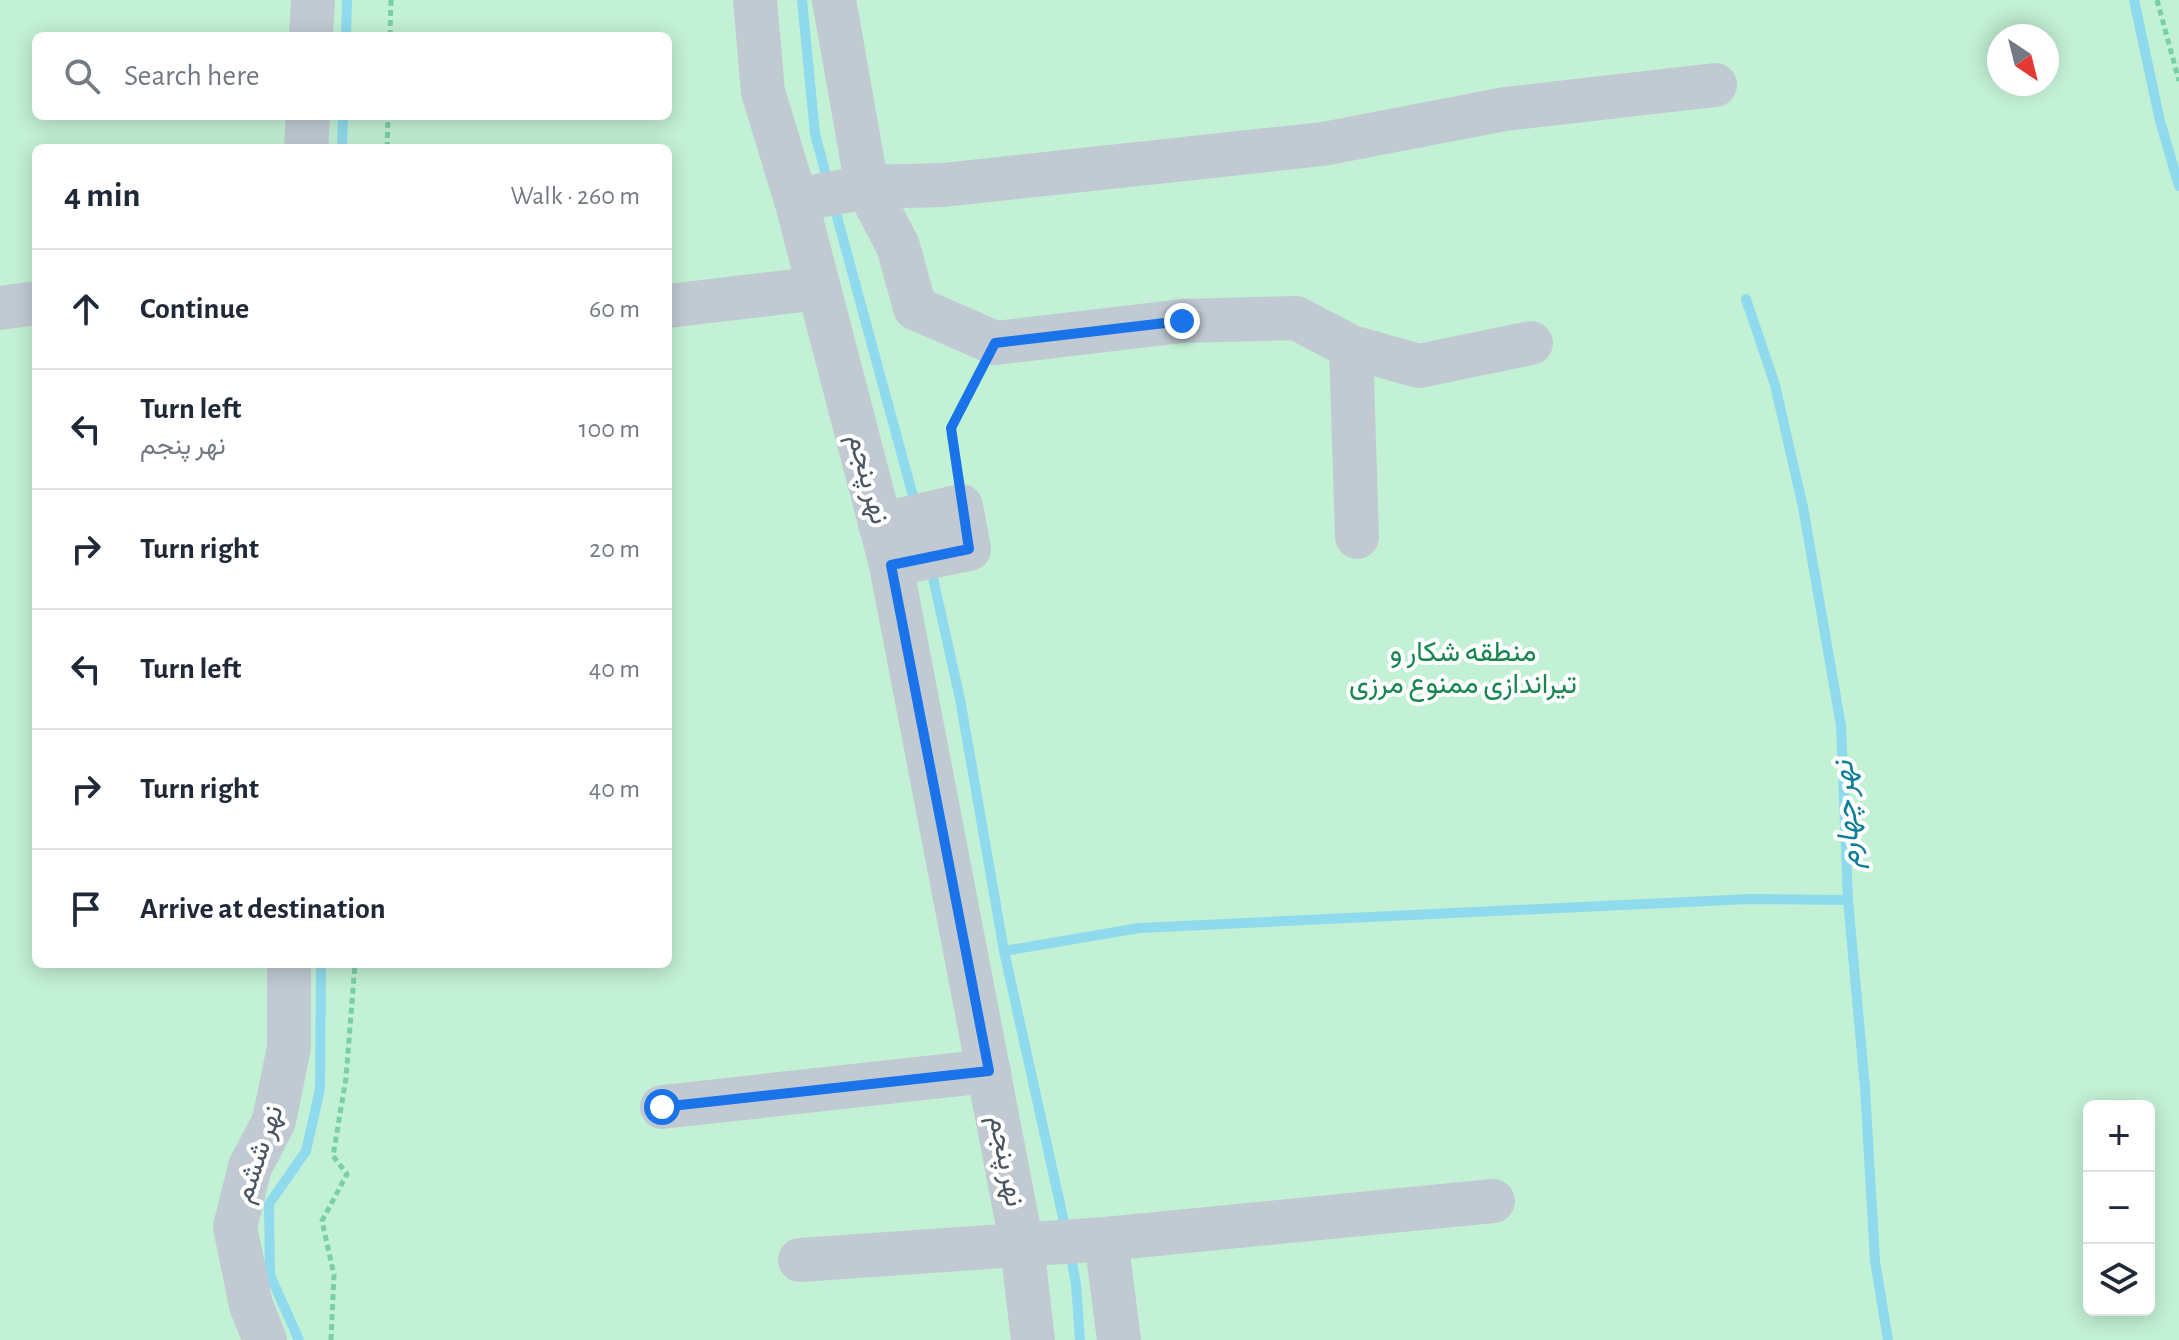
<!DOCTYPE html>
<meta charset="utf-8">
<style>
:root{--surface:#fff;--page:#f6f6f7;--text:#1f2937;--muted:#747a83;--line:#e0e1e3}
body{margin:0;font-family:"Alegreya Sans",Vazirmatn,sans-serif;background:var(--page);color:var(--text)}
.controls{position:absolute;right:24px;bottom:24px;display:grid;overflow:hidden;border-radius:12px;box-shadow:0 4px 20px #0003}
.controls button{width:72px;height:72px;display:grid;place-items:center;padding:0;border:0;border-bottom:2px solid var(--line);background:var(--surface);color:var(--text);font:40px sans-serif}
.compass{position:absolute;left:1987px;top:24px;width:72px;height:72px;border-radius:50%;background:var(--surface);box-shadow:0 4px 20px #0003;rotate:145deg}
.stop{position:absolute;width:24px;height:24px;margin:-18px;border:6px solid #1a73e8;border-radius:50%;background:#fff}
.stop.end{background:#1a73e8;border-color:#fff;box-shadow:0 2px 8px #0008}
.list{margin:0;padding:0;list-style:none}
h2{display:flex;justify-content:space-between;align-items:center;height:104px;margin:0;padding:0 32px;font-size:34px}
h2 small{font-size:26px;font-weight:400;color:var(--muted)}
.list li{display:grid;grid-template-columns:52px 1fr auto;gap:24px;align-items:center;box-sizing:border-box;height:120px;padding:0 32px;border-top:2px solid var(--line)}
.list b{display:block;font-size:30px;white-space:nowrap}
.list p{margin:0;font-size:26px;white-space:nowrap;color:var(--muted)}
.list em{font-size:26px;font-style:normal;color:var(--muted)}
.icon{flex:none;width:44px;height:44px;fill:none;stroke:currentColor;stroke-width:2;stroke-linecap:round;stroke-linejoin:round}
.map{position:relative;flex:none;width:2179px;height:1340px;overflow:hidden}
.search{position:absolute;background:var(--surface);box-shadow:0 4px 20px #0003;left:32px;top:32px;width:640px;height:88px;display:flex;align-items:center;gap:20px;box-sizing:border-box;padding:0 28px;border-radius:12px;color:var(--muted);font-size:30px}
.panel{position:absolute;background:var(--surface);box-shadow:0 4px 20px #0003;left:32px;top:144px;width:640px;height:824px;border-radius:12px}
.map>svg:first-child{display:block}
</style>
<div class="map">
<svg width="2179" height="1340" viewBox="0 0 2179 1340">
<rect width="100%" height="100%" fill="#f5f3f3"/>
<path fill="#c3f1d5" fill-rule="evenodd" d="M0,0h2179v1340h-2179zM36,36h632v80h-632zM1999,36h48v48h-48zM36,148h632v816h-632zM2089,1106h60v204h-60z"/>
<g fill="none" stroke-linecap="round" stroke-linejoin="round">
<g stroke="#90daee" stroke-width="10">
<path d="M802,0l13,134 13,48"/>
<path d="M2134,0l26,121 19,65"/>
<path d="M346,36l1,-36"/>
<path d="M342,148l1,-32"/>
<path d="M833,202l83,305"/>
<path d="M1746,299l29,86 28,122 38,219 7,174 17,188 10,173 13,79"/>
<path d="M931,569l29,130 44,252 62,280"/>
<path d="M1004,951l135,-23 610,-29 99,1"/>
<path d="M1070,1251l6,33 4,56"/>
<path d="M299,1340l-29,-65 -1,-71 37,-53 14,-62 1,-125"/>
</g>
<g stroke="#7ad0a6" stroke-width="5" stroke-dasharray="6 4" stroke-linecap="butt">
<path d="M2157,0l22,81"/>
<path d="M390,36l1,-36"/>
<path d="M387,148l1,-32"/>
<path d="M957,469l-6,-41 27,-49"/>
<path d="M331,1340l3,-65 -12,-54 25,-47 -14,-18 13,-78 9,-114"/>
</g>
<g stroke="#c1cad2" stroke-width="44">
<path d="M755,0l8,92 33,108 95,365 131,681 11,94"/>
<path d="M311,36l2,-36"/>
<path d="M306,148l2,-32"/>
<path d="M796,200l71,-13 -33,-187"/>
<path d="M668,306l151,-18"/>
<path d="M0,308l36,-5"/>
<path d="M1531,343l-112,23 -68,-19 -55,-29 -114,3 -187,22 -80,-35 -17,-62 -31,-59 76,-2 380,-41 182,-35 210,-24"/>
<path d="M1351,347l6,190"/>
<path d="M880,525l81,-19 8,43 -78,16"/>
<path d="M662,1107l327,-36"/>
<path d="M1106,1239l387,-38"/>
<path d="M800,1260l306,-21 13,101"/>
<path d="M265,1340l-14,-35 -16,-78 15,-60 24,-46 15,-74v-83"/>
</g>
</g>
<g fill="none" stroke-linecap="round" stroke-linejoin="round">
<path stroke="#1a73e8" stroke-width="10" d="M662,1107l327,-36 -98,-506 78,-16 -18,-121 44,-85 187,-22"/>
</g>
<g text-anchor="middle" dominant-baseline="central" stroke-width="8" stroke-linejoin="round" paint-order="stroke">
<g font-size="28" fill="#4a5661" stroke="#fff">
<text transform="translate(868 479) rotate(75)">نهر پنجم</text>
<text transform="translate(259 1154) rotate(-71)">نهر ششم</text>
<text transform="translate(1006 1161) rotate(79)">نهر پنجم</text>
</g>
<g font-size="28" fill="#17864f" stroke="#fff">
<text x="1463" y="653">منطقه شکار و<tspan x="1463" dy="32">تیراندازی ممنوع مرزی</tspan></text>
</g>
<g font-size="30" font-style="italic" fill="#0c7c9b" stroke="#fff">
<text transform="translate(1847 815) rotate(-94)">نهر چهارم</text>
</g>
</g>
</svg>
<div class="controls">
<button>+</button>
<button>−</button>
<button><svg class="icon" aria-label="layers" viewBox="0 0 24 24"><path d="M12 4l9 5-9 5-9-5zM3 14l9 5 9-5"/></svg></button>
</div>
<svg class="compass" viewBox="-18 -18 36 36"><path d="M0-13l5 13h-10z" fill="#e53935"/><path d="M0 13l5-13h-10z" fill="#747a83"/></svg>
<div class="stop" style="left:662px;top:1107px"></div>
<div class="stop end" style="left:1182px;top:321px"></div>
<div class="search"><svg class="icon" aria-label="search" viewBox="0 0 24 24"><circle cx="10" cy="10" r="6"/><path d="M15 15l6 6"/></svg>Search here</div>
<section class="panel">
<h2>4 min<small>Walk · 260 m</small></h2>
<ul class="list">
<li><svg class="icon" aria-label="ahead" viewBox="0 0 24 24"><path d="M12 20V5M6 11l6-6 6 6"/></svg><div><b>Continue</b></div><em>60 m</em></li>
<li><svg class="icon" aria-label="left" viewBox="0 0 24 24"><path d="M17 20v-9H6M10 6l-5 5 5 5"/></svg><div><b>Turn left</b><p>نهر پنجم</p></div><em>100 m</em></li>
<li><svg class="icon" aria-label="right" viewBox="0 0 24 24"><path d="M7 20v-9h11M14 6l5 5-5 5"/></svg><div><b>Turn right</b></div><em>20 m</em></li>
<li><svg class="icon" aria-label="left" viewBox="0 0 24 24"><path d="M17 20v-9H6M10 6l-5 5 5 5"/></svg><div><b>Turn left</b></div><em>40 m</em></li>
<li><svg class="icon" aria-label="right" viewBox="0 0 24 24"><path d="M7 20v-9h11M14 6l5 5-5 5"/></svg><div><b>Turn right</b></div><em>40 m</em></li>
<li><svg class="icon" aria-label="arrive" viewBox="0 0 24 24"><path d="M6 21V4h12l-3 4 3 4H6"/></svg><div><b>Arrive at destination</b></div></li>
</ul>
</section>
</div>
